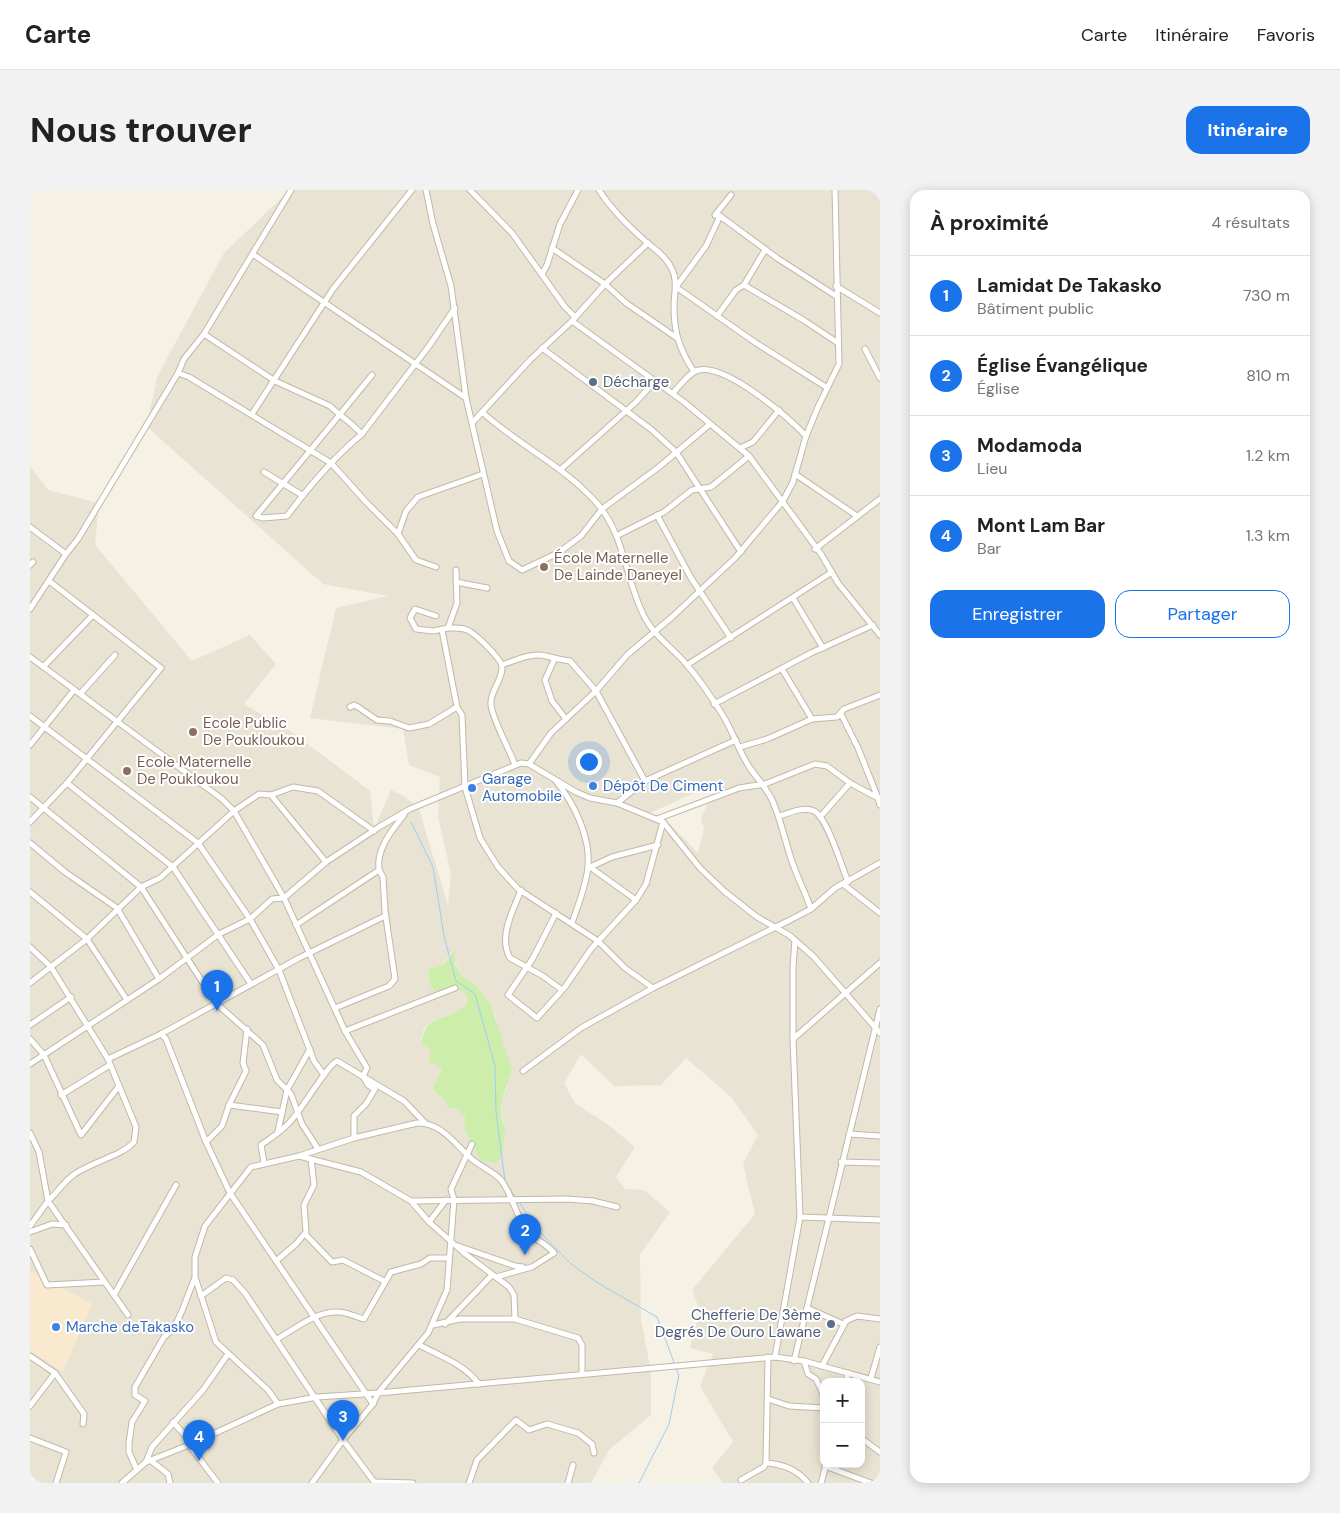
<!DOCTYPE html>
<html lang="fr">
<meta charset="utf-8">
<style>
:root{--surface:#fff;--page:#f2f2f2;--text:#222;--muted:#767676;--line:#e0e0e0;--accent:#1a73e8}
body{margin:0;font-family:"DM Sans",sans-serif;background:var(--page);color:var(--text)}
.controls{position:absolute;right:15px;bottom:15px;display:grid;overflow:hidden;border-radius:10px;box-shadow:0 2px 12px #0003}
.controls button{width:45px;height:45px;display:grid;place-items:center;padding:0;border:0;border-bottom:1px solid var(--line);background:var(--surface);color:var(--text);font:25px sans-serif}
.you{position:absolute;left:558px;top:571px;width:18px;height:18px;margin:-12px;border:4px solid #fff;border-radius:50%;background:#1a73e8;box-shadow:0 0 0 8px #1a73e833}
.badge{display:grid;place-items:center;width:32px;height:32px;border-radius:50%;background:var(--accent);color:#fff;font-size:16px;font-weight:700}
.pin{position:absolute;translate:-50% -41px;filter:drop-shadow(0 1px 2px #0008)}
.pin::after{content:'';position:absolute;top:26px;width:18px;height:15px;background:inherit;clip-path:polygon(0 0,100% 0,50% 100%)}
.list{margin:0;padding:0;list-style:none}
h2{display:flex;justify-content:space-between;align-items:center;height:65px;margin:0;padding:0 20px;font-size:21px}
h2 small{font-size:16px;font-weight:400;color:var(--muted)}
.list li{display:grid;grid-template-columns:32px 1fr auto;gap:15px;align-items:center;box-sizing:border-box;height:80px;padding:0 20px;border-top:1px solid var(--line)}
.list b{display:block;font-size:19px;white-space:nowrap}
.list p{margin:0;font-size:16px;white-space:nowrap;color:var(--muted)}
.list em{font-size:16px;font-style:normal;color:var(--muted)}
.actions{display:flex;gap:10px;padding:15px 20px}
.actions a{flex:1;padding:11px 0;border:1px solid var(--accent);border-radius:15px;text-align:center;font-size:18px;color:var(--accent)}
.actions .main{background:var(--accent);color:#fff}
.map{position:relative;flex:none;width:850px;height:1293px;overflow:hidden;border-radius:15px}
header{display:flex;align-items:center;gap:30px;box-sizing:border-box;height:70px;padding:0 25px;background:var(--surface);border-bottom:1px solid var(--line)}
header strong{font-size:24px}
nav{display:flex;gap:28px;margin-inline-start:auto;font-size:18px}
.intro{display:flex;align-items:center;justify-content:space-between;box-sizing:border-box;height:120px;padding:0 30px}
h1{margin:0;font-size:35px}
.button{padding:12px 22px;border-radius:15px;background:var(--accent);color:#fff;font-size:18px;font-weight:700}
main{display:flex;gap:30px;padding:0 30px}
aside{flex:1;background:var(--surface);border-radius:15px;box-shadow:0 2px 12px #0003}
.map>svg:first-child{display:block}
</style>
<header>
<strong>Carte</strong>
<nav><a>Carte</a><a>Itinéraire</a><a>Favoris</a></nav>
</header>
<div class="intro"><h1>Nous trouver</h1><a class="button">Itinéraire</a></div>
<main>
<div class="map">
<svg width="850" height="1293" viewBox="0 0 850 1293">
<rect width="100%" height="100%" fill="#f5f1e5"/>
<path fill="#e9e3d3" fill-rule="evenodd" d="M260,0h590v1293h-157l-11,-15 21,-26 -33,-56 13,-32 -23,-6 10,-37 -8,-21 63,-76 -12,-50 15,-29 -27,-38 -45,-39 -25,27 -47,1 -33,-32 -17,29 11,20 35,23 25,21 -19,30 9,12 19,1 26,22 -30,43 1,65 10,52v43l-42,35 -18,33h-561v-1017l18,24 51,13 -4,42 97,116 58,-26 26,29 -32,40 45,26 81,61 4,38 17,-39 13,6 15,13 29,97 3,-32 -13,-57 2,-40 -31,-12 -6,-36 -93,-11 26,-110 52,-12 -65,-12 -177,-158 12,-51 66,-122zM686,593l9,12 -17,7 -7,18 3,8 -6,25 -32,-33 -16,-7zM421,762l10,23 15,11 19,27 12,75 -5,11 -2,15 4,9 -2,34 -22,3 -16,-32 1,-11 -7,-8 -26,-20 10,-18 -13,-23 -8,-8 3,-12 12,-9 24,-8 9,-10 -1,-6 -10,-7 -7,-2 -12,5 -5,-2 -3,-21 12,-3zM794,1192h37v82h-37z"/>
<path fill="#f9e9ce" d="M0,1080l62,34 -29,68 -33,-21z"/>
<path fill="#cea" d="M424,761l1,13 6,11 15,11 15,19 21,65 -10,29 -2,15 5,15 -3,28 -7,6 -15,-3 -16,-32 1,-11 -7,-8 -11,-2v-5l-15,-13 10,-18 -4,-6 -9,-2 2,-12 -9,-8c1,-33 34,-20 46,-42l-1,-6c-14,-11 -15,-6 -31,-4l-5,-4 -3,-18 15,-4z"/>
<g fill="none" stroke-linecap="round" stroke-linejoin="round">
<g stroke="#9bcef8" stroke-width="1">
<path d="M381,632l22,45 11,69 12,45 19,13 20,72 1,46 9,69 10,16"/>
<path d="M489,1012l17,26 34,35 26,19 61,35 18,48"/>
<path d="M609,1293l30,-59 10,-49 -3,-6"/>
</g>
<g stroke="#c1b9a7" stroke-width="7">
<g id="street">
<path d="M261,0l-87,144 71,47 55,25 9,8c8,6 16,13 23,20 -29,24 -52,51 -75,82l-24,2 -7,-2c39,-47 78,-94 116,-141"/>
<path d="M396,0l7,34 18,62 15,112 31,133 12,30 13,9 36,-17 23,-17 21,-27 57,-42 51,-43"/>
<path d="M440,0l42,43 53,74 10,10"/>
<path d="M569,0c12,19 27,34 44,49 10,9 23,17 29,30 6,12 2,25 2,38 0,27 6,43 20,65"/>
<path d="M690,26l57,42 59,38"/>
<path d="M522,58l53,36 21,19 51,35"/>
<path d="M224,65l212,143"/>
<path d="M512,84l5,-9 13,-41 18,-34"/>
<path d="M714,95l61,36 33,22"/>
<path d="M806,96l44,27"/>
<path d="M646,97l80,56 70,44"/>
<path d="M646,97l30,-41 14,-30 -5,-1 16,-20"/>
<path d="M687,126l19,-26 8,-5 21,-35"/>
<path d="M542,131l112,81 65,54 72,98 17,29 42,52"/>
<path d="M174,144l-20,25 -6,14 11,4 142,86 36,40 31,31 18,26 20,7"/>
<path d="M512,158l110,82 24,22 65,100"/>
<path d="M835,159l15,29"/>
<path d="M643,203c6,-6 16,-21 26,-23 27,-6 88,46 107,66"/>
<path d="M452,222c35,32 80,53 113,89 31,34 29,77 50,117 10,19 28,30 42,47 13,15 25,33 35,49 11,17 17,38 28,54 8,12 17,20 23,34 9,21 13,44 21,65 5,14 12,27 17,42"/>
<path d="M222,224l81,-125 79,-99"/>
<path d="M443,232l57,-62 42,-39 33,-37 43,-41"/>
<path d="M332,244l67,-88 26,-38"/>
<path d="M710,258l13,-6 26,-32"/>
<path d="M530,280l76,-68 19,-21"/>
<path d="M234,282l38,23"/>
<path d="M765,284l62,42"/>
<path d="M627,325l34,63 40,60"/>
<path d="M0,337l36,27 -36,55"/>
<path d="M368,344l8,-23 12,-14 65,-23"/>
<path d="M588,345l46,-23 28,-22 19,-3 38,-31"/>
<path d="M785,359l65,-50"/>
<path d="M36,364l12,-15 100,-166"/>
<path d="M0,375l3,-3"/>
<path d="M426,392l31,6"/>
<path d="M763,408l30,50"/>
<path d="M406,426l-21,-7 -5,9 6,11 17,2 15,-3 9,-25 -1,-33"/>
<path d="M418,438c7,0 13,-1 19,2 8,3 36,30 35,38 0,13 -12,23 -11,36 0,13 19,46 24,61"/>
<path d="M412,440l15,77 5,8 3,72 15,51 18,29 20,22 80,52 27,27 28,20"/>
<path d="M0,467l192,142 12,12 50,87 61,133 22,37 -4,8 5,9 7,4 -9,15 -12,12v22"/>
<path d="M524,470l-9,20 7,21 14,18"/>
<path d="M472,475c13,-5 31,-13 44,-9 9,2 15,4 24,5l26,30 49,90"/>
<path d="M657,475l145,-93"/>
<path d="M13,477l50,-52 -44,-34"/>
<path d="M752,479l30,50"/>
<path d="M50,504l35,-39"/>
<path d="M684,514l97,-51 62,-28"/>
<path d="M320,517l4,-2 4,2 19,13 13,1 19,7 20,-4 28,-17"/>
<path d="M811,524l17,34 20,50"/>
<path d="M0,526l168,127 52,76 29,51 35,91 10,14"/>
<path d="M0,555l44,-55"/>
<path d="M710,557l27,-8 45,-20 25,-2 7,-8 36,-14"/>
<path d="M499,574l22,-31 45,-42 31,-36 45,-38 63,-59 48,-57 10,-19 13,-46 12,-29 21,-43 -4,-174"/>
<path d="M526,591c18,22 35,57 32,86 -2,19 -10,38 -16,56"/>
<path d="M37,593l106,84 78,117"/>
<path d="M241,605l55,67"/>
<path d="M0,607l111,90 75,116 47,42 14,35 14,14 11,30 16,25"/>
<path d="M587,613l28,-22 91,-41"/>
<path d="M749,626c11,-3 24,-10 35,-5 13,6 28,56 34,71"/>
<path d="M790,627l30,-34"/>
<path d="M627,629l82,-31 26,-4 50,-20 12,2 23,17 28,15 2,7"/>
<path d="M0,632l37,-39 94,-115 -68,-53"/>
<path d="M0,653l35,29 52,36 42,71"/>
<path d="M560,677l46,33"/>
<path d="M558,678l24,-11 46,-12"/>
<path d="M813,694l37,29"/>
<path d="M491,700c-8,21 -23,47 -11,68l33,18 19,14"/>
<path d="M0,702l57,47 40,61"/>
<path d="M526,723l-23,45 -25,37 29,23 28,-31 26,-38 45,-49 10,-16 17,-62"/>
<path d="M266,735l83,-55c-3,-21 13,-40 25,-55"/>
<path d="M0,757l21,20 57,92 53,-25 138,-76 86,-42"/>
<path d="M0,793l57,-44 54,-52 19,-9 74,-67 25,-17 12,1 22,-8 25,4 56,40"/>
<path d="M305,818l54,-22 6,-7 -10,-68 -2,-34 -4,-7"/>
<path d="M0,835l41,-28"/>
<path d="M315,841l110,-43"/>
<path d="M131,844l5,5 40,103 24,51 143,211"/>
<path d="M0,849l14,16 37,80 38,-49"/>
<path d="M763,849l87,-76"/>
<path d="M78,869l28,68 -2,15c-12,14 -46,21 -62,34 -9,7 -15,17 -24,25l80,114"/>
<path d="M0,874l129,-85 60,-45 31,-15 22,-20 12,-1 42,-36 53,-35 31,-18 111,-46 8,1 47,28 14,6 27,5 46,19 37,46 24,23 33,26 32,18 25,22 66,76"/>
<path d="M493,881l58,-43 72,-40 137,-68 21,-11 24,-21 45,-25"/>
<path d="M31,905l49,-30"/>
<path d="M199,915l53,7"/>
<path d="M248,941l9,-41 23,-41"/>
<path d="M0,943l9,19 9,49 -18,25"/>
<path d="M819,944l31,2"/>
<path d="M176,952l16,-16 7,-21 17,-34 -3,-8 4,-34"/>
<path d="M269,966l55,-18 63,-15c25,-1 39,23 56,37 9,7 21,12 28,20 12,15 17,45 32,57 8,5 14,8 21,16l-22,14 -36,10"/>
<path d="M811,972l39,1"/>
<path d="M234,973l-3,-18c9,-6 19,-13 27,-21 13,-12 39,-59 49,-63l67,40 21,22"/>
<path d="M381,1011l156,-2 26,2 24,6"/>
<path d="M770,1027l80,3"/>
<path d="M399,1032l17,-22"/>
<path d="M0,1042l22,-8 14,1"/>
<path d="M275,1044l27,28 11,-2 41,21"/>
<path d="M428,1056l57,20 8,1"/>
<path d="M0,1059l17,36 57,-3"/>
<path d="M246,1071l20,-17 10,-12 -2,-27 10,-20 -3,-26"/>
<path d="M84,1105l62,-110"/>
<path d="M171,1106l25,-18 7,2 12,13 98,147 32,43"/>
<path d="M777,1118l36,16"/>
<path d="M415,1134l47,-49"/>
<path d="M403,1135l27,-6h55l63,19 4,7v28"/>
<path d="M247,1149c18,-10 39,-28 61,-27 9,0 18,5 26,7l27,-47 30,-8 9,-6h19"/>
<path d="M389,1155c20,10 46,20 60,39"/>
<path d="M0,1166l25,17 29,41 -1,10"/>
<path d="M745,1167l25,-140 -7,-178v-72l2,-27"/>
<path d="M764,1171l86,-352"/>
<path d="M774,1171l4,13 8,5 8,17"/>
<path d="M792,1176l24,-45 11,-5 23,3"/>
<path d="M841,1188l9,-31"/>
<path d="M816,1192l2,-9"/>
<path d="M738,1209l21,7 35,2"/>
<path d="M248,1214l-10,-14 -52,-48 -21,-65v-20l10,-31 46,-59 48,-11 62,16 50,29 18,21 35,31 45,34 5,8 1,24"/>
<path d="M0,1216l25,-33"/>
<path d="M143,1232l20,22"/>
<path d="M0,1248l36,14 -10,31"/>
<path d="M831,1248l19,14"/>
<path d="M159,1255l29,38"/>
<path d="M120,1270l18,14 2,9"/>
<path d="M116,1272l6,-15 51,-57 25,-36"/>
<path d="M736,1273c17,1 31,6 42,20"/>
<path d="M795,1276l46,17"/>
<path d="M106,1278l-7,-16v-9l3,-21 13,-21 -10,-6v-8l29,-50c16,-11 22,-40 31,-59"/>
<path d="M711,1290l23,-13 2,-4 2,-106"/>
<path d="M345,1292l38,1"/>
<path d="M92,1293l24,-21 43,-17 89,-41 39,-7 61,-4 397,-36 29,4 76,21"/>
<path d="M282,1293l31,-43 30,-36 5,-11 50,-60 19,-43 7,-90 -3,-11 21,-45"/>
<path d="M439,1293l8,-23 39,-40 13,10 18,-6 31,9 14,11 2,9"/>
<path d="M538,1293l5,-18"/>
<path d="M791,1293l5,-18"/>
</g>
</g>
<use href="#street" stroke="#fff" stroke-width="5"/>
</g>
<g fill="#5c6f8a" stroke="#fff" stroke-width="2">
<circle cx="563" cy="192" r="5"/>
<circle cx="801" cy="1134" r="5"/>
</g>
<g fill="#8d6e63" stroke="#fff" stroke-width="2">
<circle cx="514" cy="377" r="5"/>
<circle cx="163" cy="542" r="5"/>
<circle cx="97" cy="581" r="5"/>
</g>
<g fill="#3f7fe0" stroke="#fff" stroke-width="2">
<circle cx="563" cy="596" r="5"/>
<circle cx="442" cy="598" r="5"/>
<circle cx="26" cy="1137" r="5"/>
</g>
<g text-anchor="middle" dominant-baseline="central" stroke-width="4" stroke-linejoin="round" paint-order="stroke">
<g font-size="15" fill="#4e5e75" stroke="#fff" text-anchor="start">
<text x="573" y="192">Décharge</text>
<text x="791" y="1125" text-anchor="end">Chefferie De 3ème<tspan x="791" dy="17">Degrés De Ouro Lawane</tspan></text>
</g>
<g font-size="15" fill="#785e54" stroke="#fff" text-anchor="start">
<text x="524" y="368">École Maternelle<tspan x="524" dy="17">De Lainde Daneyel</tspan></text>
<text x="173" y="533">Ecole Public<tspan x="173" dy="17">De Poukloukou</tspan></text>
<text x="107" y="572">Ecole Maternelle<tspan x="107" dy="17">De Poukloukou</tspan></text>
</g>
<g font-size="15" fill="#366cbe" stroke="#fff" text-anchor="start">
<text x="452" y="589">Garage<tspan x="452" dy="17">Automobile</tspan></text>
<text x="573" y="596">Dépôt De Ciment</text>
<text x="36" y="1137">Marche deTakasko</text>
</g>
</g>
</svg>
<div class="controls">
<button>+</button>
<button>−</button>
</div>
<div class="you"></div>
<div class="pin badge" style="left:187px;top:821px">1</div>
<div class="pin badge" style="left:495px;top:1065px">2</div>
<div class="pin badge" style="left:313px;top:1251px">3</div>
<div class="pin badge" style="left:169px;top:1271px">4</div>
</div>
<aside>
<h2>À proximité<small>4 résultats</small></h2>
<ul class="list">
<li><span class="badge">1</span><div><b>Lamidat De Takasko</b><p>Bâtiment public</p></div><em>730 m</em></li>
<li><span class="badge">2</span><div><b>Église Évangélique</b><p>Église</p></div><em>810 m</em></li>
<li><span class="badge">3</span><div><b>Modamoda</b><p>Lieu</p></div><em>1.2 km</em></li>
<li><span class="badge">4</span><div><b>Mont Lam Bar</b><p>Bar</p></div><em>1.3 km</em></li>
</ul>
<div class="actions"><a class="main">Enregistrer</a><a>Partager</a></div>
</aside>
</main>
